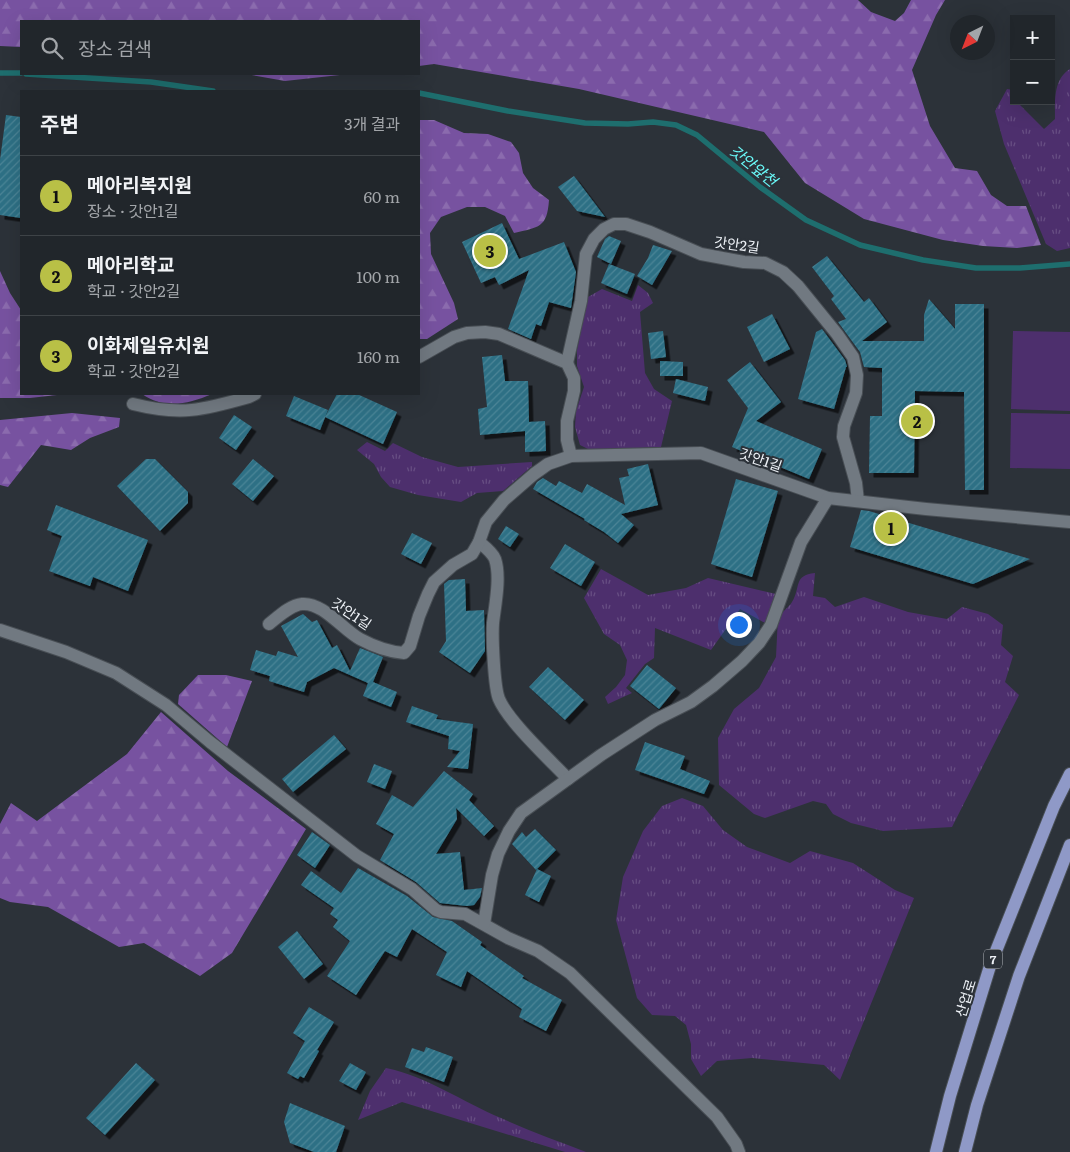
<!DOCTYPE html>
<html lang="ko">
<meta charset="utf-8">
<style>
:root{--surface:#21262b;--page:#292e33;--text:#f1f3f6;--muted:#a2a5a9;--line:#3e4347;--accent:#b9c046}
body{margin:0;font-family:Literata,"Noto Sans KR",serif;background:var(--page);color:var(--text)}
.controls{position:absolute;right:15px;top:15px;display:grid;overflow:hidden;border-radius:0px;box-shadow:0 5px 20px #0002}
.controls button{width:45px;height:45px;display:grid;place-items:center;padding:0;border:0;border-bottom:1px solid var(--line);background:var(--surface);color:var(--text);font:25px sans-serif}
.compass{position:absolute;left:950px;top:15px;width:45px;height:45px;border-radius:50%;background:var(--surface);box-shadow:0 5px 20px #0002;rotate:222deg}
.you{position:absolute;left:738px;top:624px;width:18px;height:18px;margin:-12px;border:4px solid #fff;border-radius:50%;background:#1a73e8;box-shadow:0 0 0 8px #1a73e833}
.badge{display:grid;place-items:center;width:32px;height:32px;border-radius:50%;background:var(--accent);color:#111;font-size:16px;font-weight:700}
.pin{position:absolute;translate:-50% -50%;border:2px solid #fff;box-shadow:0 1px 5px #0006}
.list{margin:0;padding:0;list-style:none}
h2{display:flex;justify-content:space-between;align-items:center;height:65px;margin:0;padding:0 20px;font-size:21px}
h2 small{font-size:16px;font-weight:400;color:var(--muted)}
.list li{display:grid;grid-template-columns:32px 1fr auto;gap:15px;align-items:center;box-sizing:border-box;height:80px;padding:0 20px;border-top:1px solid var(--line)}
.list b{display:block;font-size:19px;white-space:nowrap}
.list p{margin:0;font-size:16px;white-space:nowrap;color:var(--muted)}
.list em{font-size:16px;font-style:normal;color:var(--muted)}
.icon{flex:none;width:28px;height:28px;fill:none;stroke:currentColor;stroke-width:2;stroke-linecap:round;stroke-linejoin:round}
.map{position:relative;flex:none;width:1070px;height:1152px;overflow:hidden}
.search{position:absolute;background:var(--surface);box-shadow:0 5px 20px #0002;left:20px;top:20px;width:400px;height:55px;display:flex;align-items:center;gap:12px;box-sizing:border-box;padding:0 18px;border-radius:0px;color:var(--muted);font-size:19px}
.panel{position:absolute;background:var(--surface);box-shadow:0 5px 20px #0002;left:20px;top:90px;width:400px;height:305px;border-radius:0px}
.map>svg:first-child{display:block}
</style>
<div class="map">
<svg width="1070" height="1152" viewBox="0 0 1070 1152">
<defs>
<pattern id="grass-tufts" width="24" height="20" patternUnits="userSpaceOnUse" patternTransform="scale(1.25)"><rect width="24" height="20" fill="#4d2f6d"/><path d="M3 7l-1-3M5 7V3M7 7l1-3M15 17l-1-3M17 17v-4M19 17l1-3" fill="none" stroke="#674e83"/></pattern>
<pattern id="forest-firs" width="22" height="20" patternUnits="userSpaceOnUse" patternTransform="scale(1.25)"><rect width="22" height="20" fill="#7752a0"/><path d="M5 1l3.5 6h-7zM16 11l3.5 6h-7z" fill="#8b6bae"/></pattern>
<pattern id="building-hatch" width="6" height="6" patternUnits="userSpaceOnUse" patternTransform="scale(1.25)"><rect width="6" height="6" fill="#2d7085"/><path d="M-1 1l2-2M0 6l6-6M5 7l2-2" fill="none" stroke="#4c8597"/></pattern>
<filter id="shadow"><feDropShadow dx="4.5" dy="4.5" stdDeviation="0" flood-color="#0009"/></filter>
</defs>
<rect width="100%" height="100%" fill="#2c3239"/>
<g fill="url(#grass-tufts)">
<path d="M1070,69v179l-13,3 -11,-7 -42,-100 -9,-33 12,-22 6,1 1,11h4l1,3 25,25 11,-10c0,-17 -2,-40 15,-50z"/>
<path d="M638,285l10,8 5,10 -13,9 5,61 9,16 18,12 -11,46 -71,3 -10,-5 -5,-18 1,-16 8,-24 -7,-21v-16l11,-53 14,-8 30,12z"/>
<path d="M367,442l18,9 8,-8 29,14 36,10 74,-5v4l-29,25 -26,2 -16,9 -43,-7 -28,-8 -9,-10 -7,-13 -17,-14z"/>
<path d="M601,569l47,26 38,-7 22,-10 68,16 -11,29 -25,-14 -29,41 -56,-22 -1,30 -9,6 -19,24 6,5 -24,11 -3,-7 11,-10 9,-12 2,-15 -7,-15 -16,-11 -20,-36z"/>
<path d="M815,573l-2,23 12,2 10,9 29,-10 44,15 39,7 15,-12 26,7 15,11 -2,20 12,11 -8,26 14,13 -67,132 -69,4 -32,-8 -18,-9 -7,-10 -13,-3 -48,17 -11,-4 -35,-29 -1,-47 16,-29 25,-21 17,-31 2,-40c4,-5 11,-10 14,-15 9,-14 1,-27 23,-29z"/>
<path d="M682,798l21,8 20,24 24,17 43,16 20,-12 43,12 42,27 19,8 -74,182 -16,-15 -72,-7 -35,3 -16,15 -10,-17v-15l-5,-19 -11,-9 -23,-1 -15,-17 -21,-78 7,-43 20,-46 19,-25z"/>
<path d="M386,1068c42,9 77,34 115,50 28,13 57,23 85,34h-21l-163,-50 -44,18 12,-29z"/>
</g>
<g fill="url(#forest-firs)">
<path d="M0,0h858l13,12 24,9 9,-8 7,-13h34l-9,15 -24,55 18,56 25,42 22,3 14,24 16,11h19l15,39 -24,3 -34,-2 -40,-6 -79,-21 -59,-36 -41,-51 -185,-43 -145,-25 -15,2v-45h-398v26l-21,-1z"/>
<path d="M246,74h103l-64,7z"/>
<path d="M419,120h15l30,13 24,1 23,8 8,11 4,20 10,15 16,12c-2,28 -10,27 -35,33l-9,-17 -20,-9h-18l-26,10 -11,16 1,21 23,49 4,16 -31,20h-8z"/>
<path d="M0,271l10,22 11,17v84h45l-36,4h-30z"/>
<path d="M142,394h70c-24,10 -47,16 -70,0z"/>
<path d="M72,413l48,5 -1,9 -29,11 -19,12 -30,-5 -33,42 -8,-2v-65z"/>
<path d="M198,675h28l26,6 -25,66 -49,-43 1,-9z"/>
<path d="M161,712l67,59 78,58 -74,124 -32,23 -56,-33 -25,4 -71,-40 -38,-5 -10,-4v-74l11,-21 26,18 90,-67z"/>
</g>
<g fill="#4d2f6d">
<path d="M1013,331l57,1v79l-59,-2z"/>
<path d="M1011,413l59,1v55l-60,-1z"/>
</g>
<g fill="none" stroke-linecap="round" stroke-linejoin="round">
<g stroke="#1e6e6e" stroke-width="5.5">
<path d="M0,73h21"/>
<path d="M26,74l125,8 62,9"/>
<path d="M419,93l89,18 77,12 43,1 25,-2 23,3 21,10 63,52 46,33 54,25 63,15 53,8h44l50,-4"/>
</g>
</g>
<g fill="url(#building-hatch)" filter="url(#shadow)">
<path d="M6,115l15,2v101l-21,-3v-55z"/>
<path d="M574,176l31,41 -28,-6 -19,-24z"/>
<path d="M502,223l17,36 45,-17 12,30 -5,36 -22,-6 -8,24 -5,-2 -5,15 -23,-10 21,-59 -30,15 -4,-8 -14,6 -19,-41z"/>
<path d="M609,236l12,5 -10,23 -14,-7 8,-18z"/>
<path d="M653,245l19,6 -20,34 -15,-9 11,-18z"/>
<path d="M827,256l37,46 5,-4 18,24 -25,19h62v-26l5,-16 26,30v-25h29v186h-19l-1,-98 -49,-1 -1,82h-45l1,-57h12v-48l-18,-1 -4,-15 -22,-30 8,-3 -15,-20 3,-3 -22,-29z"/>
<path d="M609,264l26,10 -8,20 -26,-11z"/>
<path d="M772,314l18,35 -26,13 -17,-35z"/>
<path d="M822,329l23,31 2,7h-1l-12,42 -36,-10 18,-67z"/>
<path d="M663,331l3,26 -15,2 -3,-26z"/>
<path d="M502,355l3,26h23l1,41 16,-1 1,30 -21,1v-21l-45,4 -2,-26 9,-2 -5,-50z"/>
<path d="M660,361l23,1v14h-23z"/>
<path d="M750,362l31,40 -25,19 66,28 -13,30 -77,-32 16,-39 -21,-28z"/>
<path d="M676,379l32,8 -3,14 -32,-8z"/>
<path d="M337,394h20l40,18 -14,32 -58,-27z"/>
<path d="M294,396l34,14 -8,20 -34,-14z"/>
<path d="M234,415l18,12 -16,23 -17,-12z"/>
<path d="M146,459h9l33,33v11l-28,28 -43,-45z"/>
<path d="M253,459l21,17 -21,25 -21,-17z"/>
<path d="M648,464l10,41 -37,9 13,11 -16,18 -14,-11 -20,-12 1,-1 -52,-30 4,-7 6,-4 13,8 3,-5 23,12 5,-9 38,21 -6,-27 10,-2 -2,-7z"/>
<path d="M736,479l42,12 -26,86 -41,-13z"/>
<path d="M56,505l92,35 -20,51 -35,-14 -3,9 -41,-15 13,-35 -15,-6z"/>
<path d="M861,510l8,1 161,48 -57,25 -123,-37z"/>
<path d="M506,526l13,8 -9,13 -12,-8z"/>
<path d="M412,533l20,10 -11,21 -20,-10z"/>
<path d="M565,544l30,18 -14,24 -31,-18z"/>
<path d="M465,579l1,32 18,-1 1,41 -15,22 -31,-21 7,-11 -2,-57 5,-4z"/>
<path d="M303,614l9,8 5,-2 15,28 5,-3 13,26 10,-23 23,9 -10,25 24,10 -6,15 -28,-11 5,-13 -34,-15 -27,14 -3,10 -35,-11 1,-5 -20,-6 6,-20 20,6 2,-5 20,6 -17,-31z"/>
<path d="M647,665l29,23 -17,21 -29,-23z"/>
<path d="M548,667l36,33 -19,20 -36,-33z"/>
<path d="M412,706l26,9 -2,4 37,5 -5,45 -21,-2 13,-16 -12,-2 1,-13 -43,-14z"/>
<path d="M334,735l12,14 -53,43 -11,-13z"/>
<path d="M645,742l40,14 -5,13 30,12 -6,13 -69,-24z"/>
<path d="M374,764l18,7 -7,18 -18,-7z"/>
<path d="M444,771l29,23 -4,6 25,26 -10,10 -28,-28 1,11 -21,35 24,-2 4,38 18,-2 -2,9 -6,8 -7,1 -27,-3 -24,-21 -36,-22 14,-26 -18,-10 16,-29 21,12z"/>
<path d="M535,829l21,21 -20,20 -24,-26 10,-12 4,5z"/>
<path d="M312,832l18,13 -15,23 -18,-13z"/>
<path d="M358,868l49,28 26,21 19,4 30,21 -2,3 44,31 -2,2 40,22 -16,31 -27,-14 3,-8 -55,-38 -6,16 -25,-12 11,-23 -35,-23 -15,28 -12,-6 -29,44 -29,-19 23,-35 -17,-14 5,-7 -8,-6 4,-6 -33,-23 10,-14 30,22z"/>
<path d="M537,869l14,7 -12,26 -14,-7z"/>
<path d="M297,931l26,33 -19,15 -26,-32z"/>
<path d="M309,1007l25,15 -17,28 2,1 -15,27 -4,-2 -2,3 -11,-6 18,-32 -12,-8z"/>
<path d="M426,1047l27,10 -9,25 -39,-15 7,-19 12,4z"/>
<path d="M136,1063l19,17 -50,55 -19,-17z"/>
<path d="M350,1063l16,9 -10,18 -17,-9z"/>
<path d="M290,1103l55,23 -9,26h-22l-24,-9 -6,-21z"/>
</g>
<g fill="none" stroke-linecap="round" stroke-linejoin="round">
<g stroke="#484e54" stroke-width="14">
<g id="street">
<path d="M419,357l35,-20 13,-4 18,-1 14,2 68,29 7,15v13l-7,30v19l4,16"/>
<path d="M567,363l14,-62 5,-47 8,-15 10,-10 10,-5h12l24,8 51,22 43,8 21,1 18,9 15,14 39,48 16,23 4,18 -1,18 -12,33 -1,11 13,46 2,18"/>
<path d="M133,404c48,12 70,6 116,-7l6,-3"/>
<path d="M479,542c6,5 13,10 16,17 6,18 0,46 -2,64 -1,14 1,64 6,76 9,22 51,61 69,80"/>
<path d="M269,624c9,-7 21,-19 33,-20 21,-2 41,26 58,35 13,7 30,13 44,14l6,-7 9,-30 9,-22 6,-12 19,-17 19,-11 7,-12 7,-20 18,-22 30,-26 14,-10 23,-8 130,-3 127,45 98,11 144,13"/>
<path d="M0,630l66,22 50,21 50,32 44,37 147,114 55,33 24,21 5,2 24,2 43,24 30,13 32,22 147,144 19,27 3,8"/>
<path d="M484,924l8,-49 6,-21 11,-23 12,-18 80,-58 54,-35 36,-18 22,-16 29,-25 17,-18 12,-18 30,-83 27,-44"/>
</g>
</g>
<g stroke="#484e54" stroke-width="14">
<g id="primary">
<path d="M936,1152l14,-56 40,-130 64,-160 16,-32"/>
<path d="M965,1152l12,-47 42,-129 51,-131"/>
</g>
</g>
<use href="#street" stroke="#717981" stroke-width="12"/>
<use href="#primary" stroke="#8f99c7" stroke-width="12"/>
</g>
<g text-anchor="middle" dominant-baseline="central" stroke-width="4" stroke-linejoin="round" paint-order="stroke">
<rect fill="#2c3239" stroke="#b4b8be" stroke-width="1" x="984" y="949.5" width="18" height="19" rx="4"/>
<g font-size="12" font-weight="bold" fill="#eef2f7">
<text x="993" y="959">7</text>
</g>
<g font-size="14" fill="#eef2f7" stroke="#2c3239">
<text transform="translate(737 244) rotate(8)">갓안2길</text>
<text transform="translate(761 459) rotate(19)">갓안1길</text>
<text transform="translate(352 613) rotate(34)">갓안1길</text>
<text transform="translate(965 998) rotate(-73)">산업로</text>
</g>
<g font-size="15" font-style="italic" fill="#6afaf9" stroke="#2c3239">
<text transform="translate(754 165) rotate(39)">갓안앞천</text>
</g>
</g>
</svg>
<div class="controls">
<button>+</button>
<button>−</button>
</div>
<svg class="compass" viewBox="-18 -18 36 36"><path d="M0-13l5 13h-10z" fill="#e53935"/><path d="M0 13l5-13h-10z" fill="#a2a5a9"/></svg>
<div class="you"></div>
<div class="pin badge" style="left:891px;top:528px">1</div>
<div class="pin badge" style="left:917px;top:421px">2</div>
<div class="pin badge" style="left:490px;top:251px">3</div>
<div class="search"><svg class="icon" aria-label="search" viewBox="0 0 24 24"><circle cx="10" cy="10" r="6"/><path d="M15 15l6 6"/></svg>장소 검색</div>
<section class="panel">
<h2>주변<small>3개 결과</small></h2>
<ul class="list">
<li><span class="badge">1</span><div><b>메아리복지원</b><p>장소 · 갓안1길</p></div><em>60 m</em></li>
<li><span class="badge">2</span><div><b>메아리학교</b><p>학교 · 갓안2길</p></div><em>100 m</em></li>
<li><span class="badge">3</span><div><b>이화제일유치원</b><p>학교 · 갓안2길</p></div><em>160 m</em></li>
</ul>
</section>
</div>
